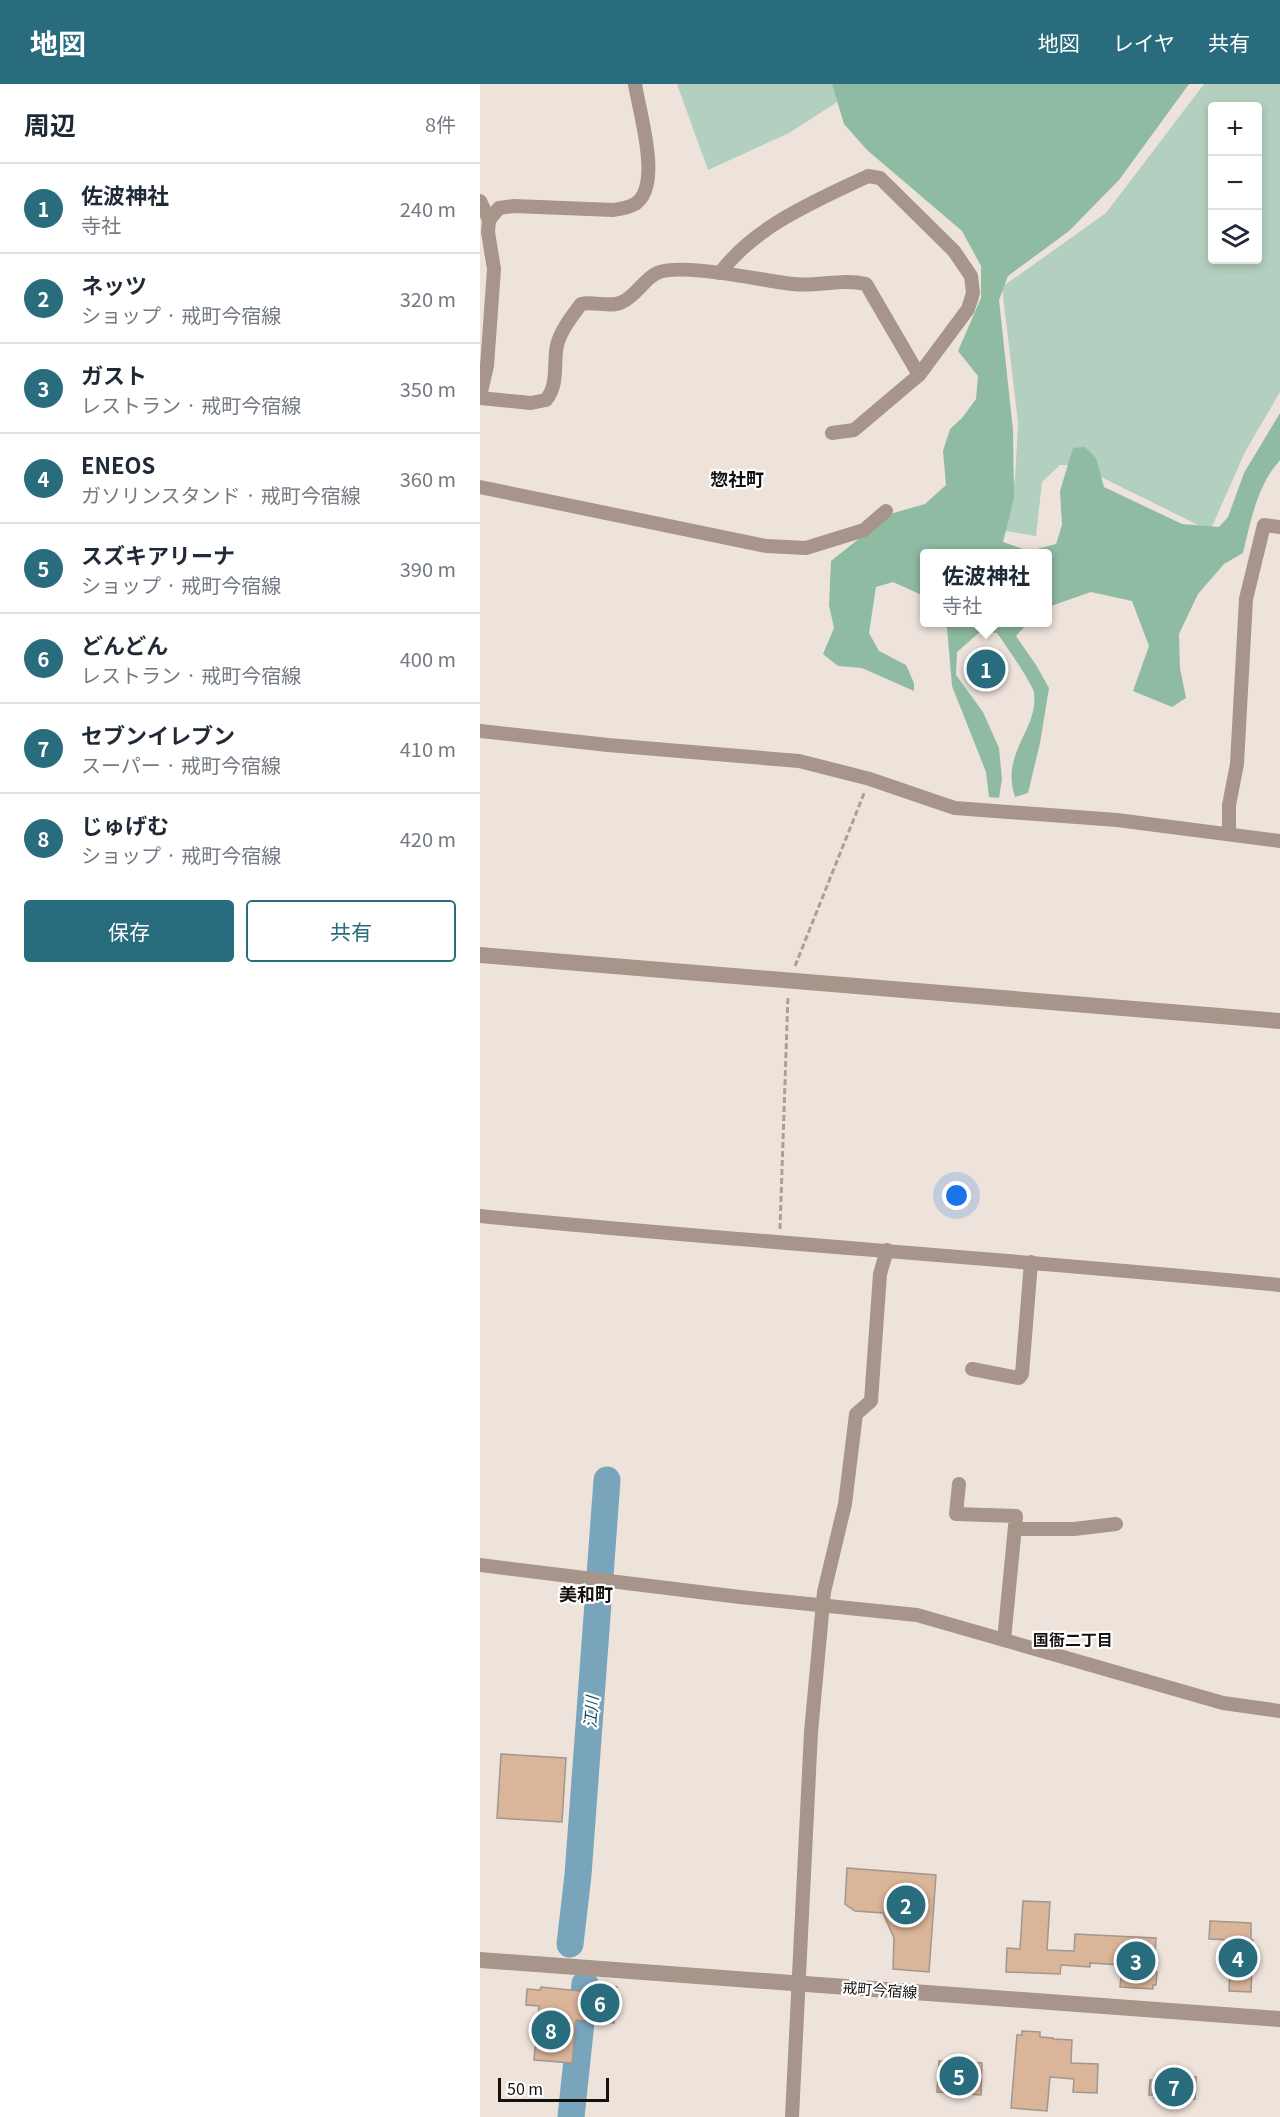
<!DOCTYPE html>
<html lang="ja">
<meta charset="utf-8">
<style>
:root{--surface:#fff;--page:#f2f2f3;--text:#1f2937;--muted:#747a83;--line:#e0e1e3;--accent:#296c7d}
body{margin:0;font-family:Georgia,"Noto Sans JP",serif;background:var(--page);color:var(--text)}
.controls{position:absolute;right:18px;top:18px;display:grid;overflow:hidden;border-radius:6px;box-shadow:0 3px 9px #0003}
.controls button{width:54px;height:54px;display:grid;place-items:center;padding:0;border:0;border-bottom:2px solid var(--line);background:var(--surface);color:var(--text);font:30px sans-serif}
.scale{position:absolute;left:18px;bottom:15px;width:111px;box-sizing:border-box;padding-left:6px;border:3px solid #15110f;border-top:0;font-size:16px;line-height:21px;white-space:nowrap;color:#15110f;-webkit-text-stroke:4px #fff;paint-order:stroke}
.you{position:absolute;left:477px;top:1112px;width:21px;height:21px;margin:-15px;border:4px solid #fff;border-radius:50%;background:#1a73e8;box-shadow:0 0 0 9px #1a73e833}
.badge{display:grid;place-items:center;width:39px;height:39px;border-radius:50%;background:var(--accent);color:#fff;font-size:20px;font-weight:700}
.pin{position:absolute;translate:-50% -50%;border:3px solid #fff;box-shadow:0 2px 6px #0006}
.popup{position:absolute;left:440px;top:465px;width:132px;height:78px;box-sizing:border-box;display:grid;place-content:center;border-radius:6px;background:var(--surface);filter:drop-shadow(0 2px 4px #0005);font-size:20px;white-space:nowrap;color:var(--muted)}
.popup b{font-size:22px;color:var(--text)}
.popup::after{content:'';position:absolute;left:50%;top:100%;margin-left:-12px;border:12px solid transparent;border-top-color:var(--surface)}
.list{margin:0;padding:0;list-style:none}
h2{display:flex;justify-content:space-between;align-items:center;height:78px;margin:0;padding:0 24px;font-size:26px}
h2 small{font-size:20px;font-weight:400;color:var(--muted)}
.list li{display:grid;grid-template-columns:39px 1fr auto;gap:18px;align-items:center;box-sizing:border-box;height:90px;padding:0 24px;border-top:2px solid var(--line)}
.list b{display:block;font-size:22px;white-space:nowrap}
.list p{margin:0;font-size:20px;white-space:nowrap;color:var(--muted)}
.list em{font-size:20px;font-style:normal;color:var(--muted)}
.actions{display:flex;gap:12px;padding:18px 24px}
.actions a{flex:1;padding:14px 0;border:2px solid var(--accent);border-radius:6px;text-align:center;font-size:21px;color:var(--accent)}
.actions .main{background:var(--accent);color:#fff}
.icon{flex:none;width:33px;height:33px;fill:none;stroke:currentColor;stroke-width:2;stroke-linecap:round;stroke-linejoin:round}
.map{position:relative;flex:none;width:800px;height:2033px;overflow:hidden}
header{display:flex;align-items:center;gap:36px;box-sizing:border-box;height:84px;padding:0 30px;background:var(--accent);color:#fff}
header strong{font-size:28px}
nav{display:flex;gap:33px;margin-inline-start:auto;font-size:21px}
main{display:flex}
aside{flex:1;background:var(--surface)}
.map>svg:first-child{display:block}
</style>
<header>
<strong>地図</strong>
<nav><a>地図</a><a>レイヤ</a><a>共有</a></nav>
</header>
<main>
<aside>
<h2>周辺<small>8件</small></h2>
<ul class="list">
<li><span class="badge">1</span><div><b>佐波神社</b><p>寺社</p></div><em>240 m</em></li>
<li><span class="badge">2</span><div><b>ネッツ</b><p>ショップ · 戒町今宿線</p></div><em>320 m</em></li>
<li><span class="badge">3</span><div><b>ガスト</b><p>レストラン · 戒町今宿線</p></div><em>350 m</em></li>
<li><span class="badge">4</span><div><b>ENEOS</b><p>ガソリンスタンド · 戒町今宿線</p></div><em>360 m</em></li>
<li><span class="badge">5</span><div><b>スズキアリーナ</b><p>ショップ · 戒町今宿線</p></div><em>390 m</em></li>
<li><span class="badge">6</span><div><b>どんどん</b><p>レストラン · 戒町今宿線</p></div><em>400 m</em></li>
<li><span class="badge">7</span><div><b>セブンイレブン</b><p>スーパー · 戒町今宿線</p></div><em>410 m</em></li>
<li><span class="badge">8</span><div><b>じゅげむ</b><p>ショップ · 戒町今宿線</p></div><em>420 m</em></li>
</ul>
<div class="actions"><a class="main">保存</a><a>共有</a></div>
</aside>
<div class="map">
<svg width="800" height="2033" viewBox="0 0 800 2033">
<rect width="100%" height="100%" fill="#eee3db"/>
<g fill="#b3cfbf" fill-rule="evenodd">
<path d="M197,0h166l2,13 -56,36 -81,37z"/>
<path d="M724,0h76v308l-35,60 -35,79 -133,-66h-17l-18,17 -6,54 -37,-6 16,-51 3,-56 -16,-136 104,-74zM732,22h46v154h-46z"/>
</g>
<g fill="#8fbba3">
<path d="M352,0h357l-70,96 -50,51 -61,45 -9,24 14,130 1,68 -11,44 26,9 27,-7 6,-19 -2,-34 13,-43 12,-1 11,11 8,29 78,37 37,3 9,-10 16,-44 36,-60v47c-23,26 -29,60 -37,93l-19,11 -26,30 -19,40 1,34 6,30 -14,9 -39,-16 16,-45 -17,-45 -41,-9 -43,15v-53h-124v42l-31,-14 -17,5 -7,46 10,18 27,14 8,18v8l-52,-23 -24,-2 -15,-12 11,-26 -5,-23 2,-44 59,-47 35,-10 21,-19 -3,-34 7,-22 12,-11 14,-19 2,-23 -20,-25 23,-53v-32l-19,-35 -95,-81 -23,-26z"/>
<path d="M465,539h83l-12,13 20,29 13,23 -9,55 -12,50 -13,4c-15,-45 24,-67 19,-104 -1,-9 -30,-50 -37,-60l-16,-2 -24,21 -1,23 27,37 16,36 3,31 -3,19 -10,-1 -3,-25 -34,-86 -5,-58z"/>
</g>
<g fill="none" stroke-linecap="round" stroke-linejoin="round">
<g stroke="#79a5bc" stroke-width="27">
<path d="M90,1860l8,-69 29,-395"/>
<path d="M91,2033l14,-133"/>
</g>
</g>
<g fill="#dbb599" stroke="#a0978f" stroke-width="1.5">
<path d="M21,1670l65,4 -4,64 -65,-4z"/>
<path d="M367,1784l89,7 -7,97 -36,-3 1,-31 -11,-25 -28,-2 -10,-7z"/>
<path d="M543,1817l27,1 -3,48 27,1 1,-17 81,4 -2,33 3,1 -1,13h-3v4l-33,-2 2,-22 -32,-2v4l-29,-2 -1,9 -54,-2 1,-24 13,1z"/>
<path d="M730,1837l41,2v17h2l-2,52 -22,-1 2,-51 -22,-1z"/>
<path d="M110,1902l27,1 -3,36 -38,-3 -4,43 -38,-3 5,-54 -13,-1 1,-16 13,1 1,-3 49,5z"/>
<path d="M542,1947l18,1v5l13,1v1l19,1 -1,23 27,1 -1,29 -24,-1 1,-13 -24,-2 -3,34 -36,-3 6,-73h5z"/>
<path d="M459,1977l43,2 -1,32 -44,-3z"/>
<path d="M675,1991l41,2 -1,22 -41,-1v-3h-5l1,-15h5z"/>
</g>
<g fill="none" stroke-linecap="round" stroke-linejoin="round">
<g stroke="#a9a09a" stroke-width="3" stroke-dasharray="6 3" stroke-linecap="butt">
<path d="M315,882l70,-175"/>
<path d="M300,1145l8,-234"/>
</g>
<g stroke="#a7948b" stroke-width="14">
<path d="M0,117l9,19 -1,12 6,37 -7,97 -7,30"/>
<path d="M9,136l10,-12 15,-2 99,4c7,-1 15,-2 22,-6 28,-18 4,-92 0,-120"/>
<path d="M240,189c36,-48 96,-72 148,-97l12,2 74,73 17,25 2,17 -5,16 -49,66 -65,55 -22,3"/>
<path d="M0,314l51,5 15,-3c13,-16 7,-36 11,-55 4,-15 15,-29 24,-41 13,-3 30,4 41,-2 14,-6 22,-23 35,-29 23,-11 108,8 136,11 25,3 49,-6 73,0l53,91"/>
<path d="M0,403l286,59 40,2 58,-18 22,-19"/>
<path d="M0,647l128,14 191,16 71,18 85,29 162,12 163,21"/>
<path d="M749,750v-29l8,-41 9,-165 18,-74 16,2"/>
<path d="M0,1132c266,26 533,43 800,69"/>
<path d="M492,1285l47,9 3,-4 9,-112"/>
<path d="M479,1400l-3,30 60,2 -12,124"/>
<path d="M535,1445h59l42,-5"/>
<path d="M0,1481l260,32 177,18 306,88 57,8"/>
<path d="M312,2033l19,-385 13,-140 21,-88 11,-90 15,-13 9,-127 7,-24"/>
</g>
<g stroke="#a7948b" stroke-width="16">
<path d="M0,871l800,66"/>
<path d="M0,1876l800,59"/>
</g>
</g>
<g text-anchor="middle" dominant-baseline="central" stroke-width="4.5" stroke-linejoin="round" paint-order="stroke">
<g font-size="15" fill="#15110f" stroke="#fff">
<text transform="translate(400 1905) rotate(4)">戒町今宿線</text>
</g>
<g font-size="16" font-weight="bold" fill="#15110f" stroke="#fff">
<text x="593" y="1555">国衙二丁目</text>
</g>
<g font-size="16" font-style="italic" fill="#0c4961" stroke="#fff">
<text transform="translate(110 1628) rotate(-86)">江川</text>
</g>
<g font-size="18" font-weight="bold" fill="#15110f" stroke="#fff">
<text x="257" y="394">惣社町</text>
<text x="106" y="1509">美和町</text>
</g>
</g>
</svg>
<div class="controls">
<button>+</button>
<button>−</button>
<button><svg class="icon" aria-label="layers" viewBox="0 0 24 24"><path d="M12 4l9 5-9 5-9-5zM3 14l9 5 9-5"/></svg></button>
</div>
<div class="scale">50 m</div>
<div class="you"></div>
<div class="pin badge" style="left:506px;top:585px">1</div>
<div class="popup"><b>佐波神社</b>寺社</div>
<div class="pin badge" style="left:426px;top:1821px">2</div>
<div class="pin badge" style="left:656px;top:1877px">3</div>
<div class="pin badge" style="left:758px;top:1874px">4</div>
<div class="pin badge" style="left:479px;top:1992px">5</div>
<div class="pin badge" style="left:120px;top:1919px">6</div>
<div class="pin badge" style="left:694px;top:2003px">7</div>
<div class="pin badge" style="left:71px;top:1946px">8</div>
</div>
</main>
